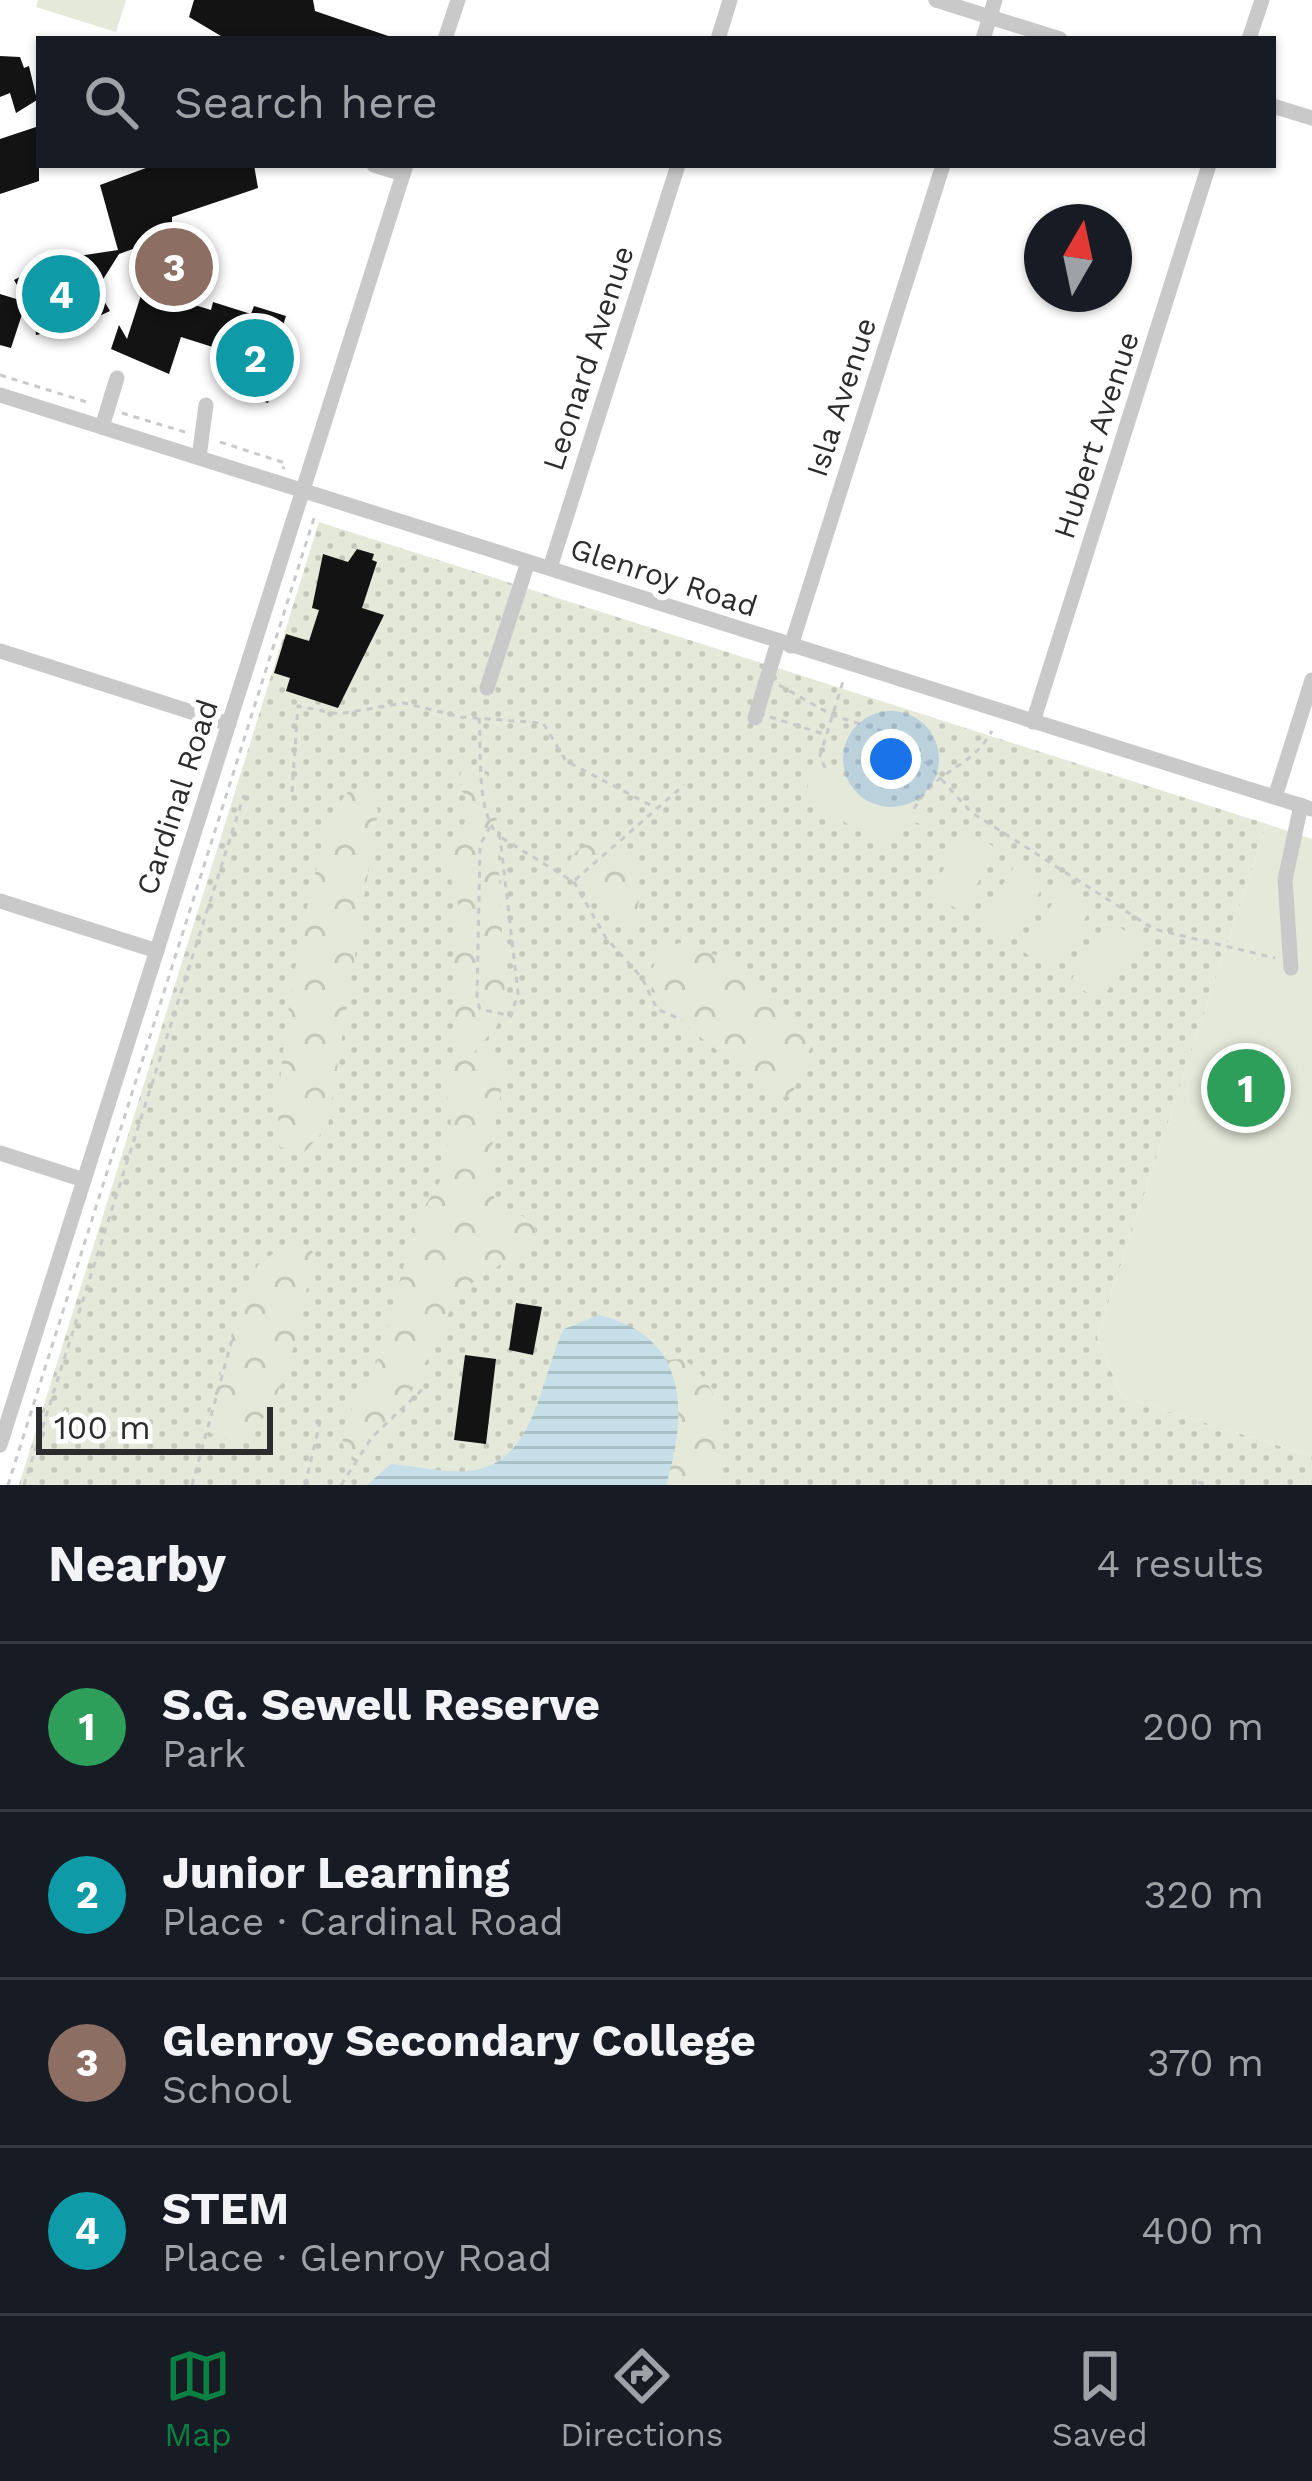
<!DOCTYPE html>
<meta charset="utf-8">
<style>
:root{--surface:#171b24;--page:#20242c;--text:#f1f3f6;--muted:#9ea1a6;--line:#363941;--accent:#0b8043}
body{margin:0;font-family:"Work Sans",sans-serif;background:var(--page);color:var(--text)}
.compass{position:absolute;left:1024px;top:204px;width:108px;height:108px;border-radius:50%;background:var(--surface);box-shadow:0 3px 9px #0004;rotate:9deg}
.scale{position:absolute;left:36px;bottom:30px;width:237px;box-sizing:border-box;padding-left:12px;border:6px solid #2c2c2c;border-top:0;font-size:33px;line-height:42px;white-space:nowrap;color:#2c2c2c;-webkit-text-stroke:9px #fff;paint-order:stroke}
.you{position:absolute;left:891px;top:759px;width:42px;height:42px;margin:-30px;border:9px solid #fff;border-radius:50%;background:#1a73e8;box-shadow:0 0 0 18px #1a73e833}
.badge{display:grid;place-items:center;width:78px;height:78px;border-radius:50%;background:var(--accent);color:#fff;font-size:39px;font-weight:700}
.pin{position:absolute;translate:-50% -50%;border:6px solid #fff;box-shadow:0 3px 12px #0006}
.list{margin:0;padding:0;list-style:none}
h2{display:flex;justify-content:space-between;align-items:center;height:156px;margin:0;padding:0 48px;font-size:51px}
h2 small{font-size:39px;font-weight:400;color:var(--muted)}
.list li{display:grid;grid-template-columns:78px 1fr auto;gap:36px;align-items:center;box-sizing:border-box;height:168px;padding:0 48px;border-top:3px solid var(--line)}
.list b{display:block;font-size:45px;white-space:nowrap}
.list p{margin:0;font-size:39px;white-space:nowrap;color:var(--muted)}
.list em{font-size:39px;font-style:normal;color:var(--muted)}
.icon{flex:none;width:66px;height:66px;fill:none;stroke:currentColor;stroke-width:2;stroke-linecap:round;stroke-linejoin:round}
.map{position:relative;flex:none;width:1312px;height:1485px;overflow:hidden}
.search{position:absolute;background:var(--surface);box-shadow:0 3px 9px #0004;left:36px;right:36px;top:36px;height:132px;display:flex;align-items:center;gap:30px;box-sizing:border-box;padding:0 42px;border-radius:0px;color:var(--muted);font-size:45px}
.sheet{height:828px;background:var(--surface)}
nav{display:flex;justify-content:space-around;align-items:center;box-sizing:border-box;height:168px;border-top:3px solid var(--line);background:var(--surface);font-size:33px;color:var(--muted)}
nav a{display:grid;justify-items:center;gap:6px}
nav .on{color:var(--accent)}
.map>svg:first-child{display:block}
</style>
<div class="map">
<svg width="1312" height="1485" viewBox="0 0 1312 1485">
<defs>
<pattern id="grass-dots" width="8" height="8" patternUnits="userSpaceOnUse" patternTransform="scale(3)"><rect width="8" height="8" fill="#e4e9da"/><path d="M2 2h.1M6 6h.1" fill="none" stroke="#c4c8bb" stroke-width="1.8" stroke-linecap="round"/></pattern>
<pattern id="forest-crowns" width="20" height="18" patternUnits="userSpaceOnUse" patternTransform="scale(3)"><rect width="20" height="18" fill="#e4e9da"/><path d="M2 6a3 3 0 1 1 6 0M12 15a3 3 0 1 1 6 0" fill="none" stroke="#c4c8bb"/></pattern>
<pattern id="water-rules" width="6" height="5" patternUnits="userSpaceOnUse" patternTransform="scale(3)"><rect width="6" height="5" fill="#c6dfe8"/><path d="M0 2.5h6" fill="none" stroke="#aac0c7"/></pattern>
</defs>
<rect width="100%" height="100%" fill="#fff"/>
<path fill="url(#grass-dots)" d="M319,522l948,302 -170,513 25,60 190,59v29h-1293z"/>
<g fill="url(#forest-crowns)">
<path d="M462,769h23l11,38 9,192 -8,27 -25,29 3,8 16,-7 11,3c5,46 -28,113 -1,152l29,7 6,13 -9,16 -68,45 -78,163 -22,6 -15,-11 -3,-20 38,-72 36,-135 28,-47 8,-55 -7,-46 12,-33 -2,-94 6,-36 -15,-55 3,-16 16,-17 6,-25 -13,-12z"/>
<path d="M348,792h19l11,18 -50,316 -26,29 -22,-8c-11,-53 31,-318 68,-355z"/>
<path d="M600,834c37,14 51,61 29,91h-13l-47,-60 3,-10z"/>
<path d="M679,943c41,5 119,61 134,98l-22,56h-15l-114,-90 -13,-28 10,-27z"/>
<path d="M288,1242h14l11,10c-6,42 -36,233 -108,177l36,-128 17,-36z"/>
<path d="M682,1359c43,22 42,84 41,126h-57l11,-97 -10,-28z"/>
</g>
<g fill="#e4e9da">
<path d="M38,0h88l-10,32 -80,-25z"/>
<path d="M827,765l12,18 81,27 7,-3v19l-16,-5 -21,5 1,14 -9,6 -73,-47 -2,-23z"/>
<path d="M1267,824l45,15v617l-190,-59 -25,-60z"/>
<path d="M968,831l31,19 -39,61 -31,-19z"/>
<path d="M1017,862l30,19 -39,61 -30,-19z"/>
<path d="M1061,890l30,19 -39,61 -30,-19z"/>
<path d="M1109,921l31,19 -39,61 -31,-19z"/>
</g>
<path fill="url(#water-rules)" d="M599,1315c88,21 90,95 67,170h-299l24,-21c25,2 51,9 76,7 70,-5 73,-95 97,-142z"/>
<g fill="#131313">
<path d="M194,0h119l2,11 82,28h-171l-37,-22z"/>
<path d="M0,56l20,1 4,11 5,-2 8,34 -21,13 -6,-20 -10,4z"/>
<path d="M39,126v55l-39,13v-55z"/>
<path d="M154,165h100l4,23 -86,29v18l-53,19 -22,35 13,22 -35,16 -39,8 -5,-52 -5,17 -12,-20 38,-20 66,-10 -18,-65z"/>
<path d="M143,289l68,21 2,-8 38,12 3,-8 32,10 -7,22 17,5 -5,18 -9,-3 -14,45 -41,-12 11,-36 -57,-18 -12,37 -58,-25 8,-24 8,14z"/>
<path d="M0,294l26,8 -15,46 -11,-3z"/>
<path d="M357,549l17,5 -2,6 5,2 -15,46 22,7 -46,93 -52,-17 4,-13 -16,-5 12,-39 23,7 10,-31 -7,-2 11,-54 25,8z"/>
<path d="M516,1303l26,4 -9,48 -24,-5z"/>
<path d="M465,1355l31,4 -10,85 -32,-4z"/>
</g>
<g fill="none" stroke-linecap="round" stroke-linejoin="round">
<g stroke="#c9c9c9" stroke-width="3" stroke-dasharray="6 6" stroke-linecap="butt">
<path d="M0,375l90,28"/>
<path d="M122,413l66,20"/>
<path d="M220,442l65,21 -2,6"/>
<path d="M779,685l53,30 72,23 67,74 183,117 121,29"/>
<path d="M770,717l54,17"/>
<path d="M479,718c3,34 -4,95 21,119l18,156 -7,23 -31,-7 -3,-9 3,-155 10,-18"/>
<path d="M825,768l-5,-12 24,-78"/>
<path d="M292,792l6,-86 40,8 66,-11 57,14 82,6 23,38 90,47"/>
<path d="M914,809c22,-41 56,-39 78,-78"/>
<path d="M502,838l72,44 32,56 36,40 15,31 25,11"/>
<path d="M575,880l109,-95"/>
<path d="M1198,1482l12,3"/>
<path d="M8,1485l306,-967"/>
<path d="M24,1485l220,-690"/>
<path d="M192,1485l41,-149"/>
<path d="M305,1485l15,-63"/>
<path d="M341,1485l31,-48 53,-50"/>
</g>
<g stroke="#c9c9c9" stroke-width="15">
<path d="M936,0l124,39"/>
<path d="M445,39l13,-39"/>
<path d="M718,39l12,-39"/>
<path d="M983,39l12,-39"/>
<path d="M1249,39l13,-39"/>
<path d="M1273,106l39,12"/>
<path d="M374,165l29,9"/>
<path d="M0,395l1312,414"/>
<path d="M102,427l15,-49"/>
<path d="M199,457l7,-52"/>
<path d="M550,568l128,-403"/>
<path d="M791,646l152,-481"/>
<path d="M0,651l229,73"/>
<path d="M487,688l41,-126"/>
<path d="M755,718l23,-76"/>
<path d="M1033,722l176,-557"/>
<path d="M1275,797l37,-117"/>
<path d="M0,901l157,50"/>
<path d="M1291,968l-6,-88 16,-75"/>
<path d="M0,1153l84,27"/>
<path d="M0,1445l406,-1280"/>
</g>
</g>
<g text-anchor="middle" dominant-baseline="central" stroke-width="12" stroke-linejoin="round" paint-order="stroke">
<g font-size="30" fill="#2c2c2c" stroke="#fff">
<text transform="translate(588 358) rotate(-72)">Leonard Avenue</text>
<text transform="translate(841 397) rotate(-72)">Isla Avenue</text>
<text transform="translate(1096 435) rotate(-72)">Hubert Avenue</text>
<text transform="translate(664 577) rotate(18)">Glenroy Road</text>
<text transform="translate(177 797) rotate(-72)">Cardinal Road</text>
</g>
</g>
</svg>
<svg class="compass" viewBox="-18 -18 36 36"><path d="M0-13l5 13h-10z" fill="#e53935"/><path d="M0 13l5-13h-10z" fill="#9ea1a6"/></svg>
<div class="scale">100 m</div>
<div class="you"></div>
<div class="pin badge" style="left:1246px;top:1088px;background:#2e9e5b">1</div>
<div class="pin badge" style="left:255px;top:358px;background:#0f9aa8">2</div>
<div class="pin badge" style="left:174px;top:267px;background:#8d6e63">3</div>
<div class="pin badge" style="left:61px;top:294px;background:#0f9aa8">4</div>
<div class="search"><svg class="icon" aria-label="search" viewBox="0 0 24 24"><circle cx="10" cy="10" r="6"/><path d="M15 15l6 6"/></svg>Search here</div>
</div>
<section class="sheet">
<h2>Nearby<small>4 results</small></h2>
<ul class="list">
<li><span class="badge" style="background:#2e9e5b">1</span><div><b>S.G. Sewell Reserve</b><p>Park</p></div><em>200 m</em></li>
<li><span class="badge" style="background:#0f9aa8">2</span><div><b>Junior Learning</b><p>Place · Cardinal Road</p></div><em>320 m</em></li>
<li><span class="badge" style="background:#8d6e63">3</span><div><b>Glenroy Secondary College</b><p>School</p></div><em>370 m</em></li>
<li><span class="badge" style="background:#0f9aa8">4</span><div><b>STEM</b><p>Place · Glenroy Road</p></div><em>400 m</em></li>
</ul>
</section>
<nav>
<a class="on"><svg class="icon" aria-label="map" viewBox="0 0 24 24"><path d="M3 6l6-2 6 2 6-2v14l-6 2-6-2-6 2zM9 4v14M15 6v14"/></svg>Map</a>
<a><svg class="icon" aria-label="directions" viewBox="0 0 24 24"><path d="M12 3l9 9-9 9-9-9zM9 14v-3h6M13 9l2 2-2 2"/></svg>Directions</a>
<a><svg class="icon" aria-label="saved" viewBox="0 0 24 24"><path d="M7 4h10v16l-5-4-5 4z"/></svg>Saved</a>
</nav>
